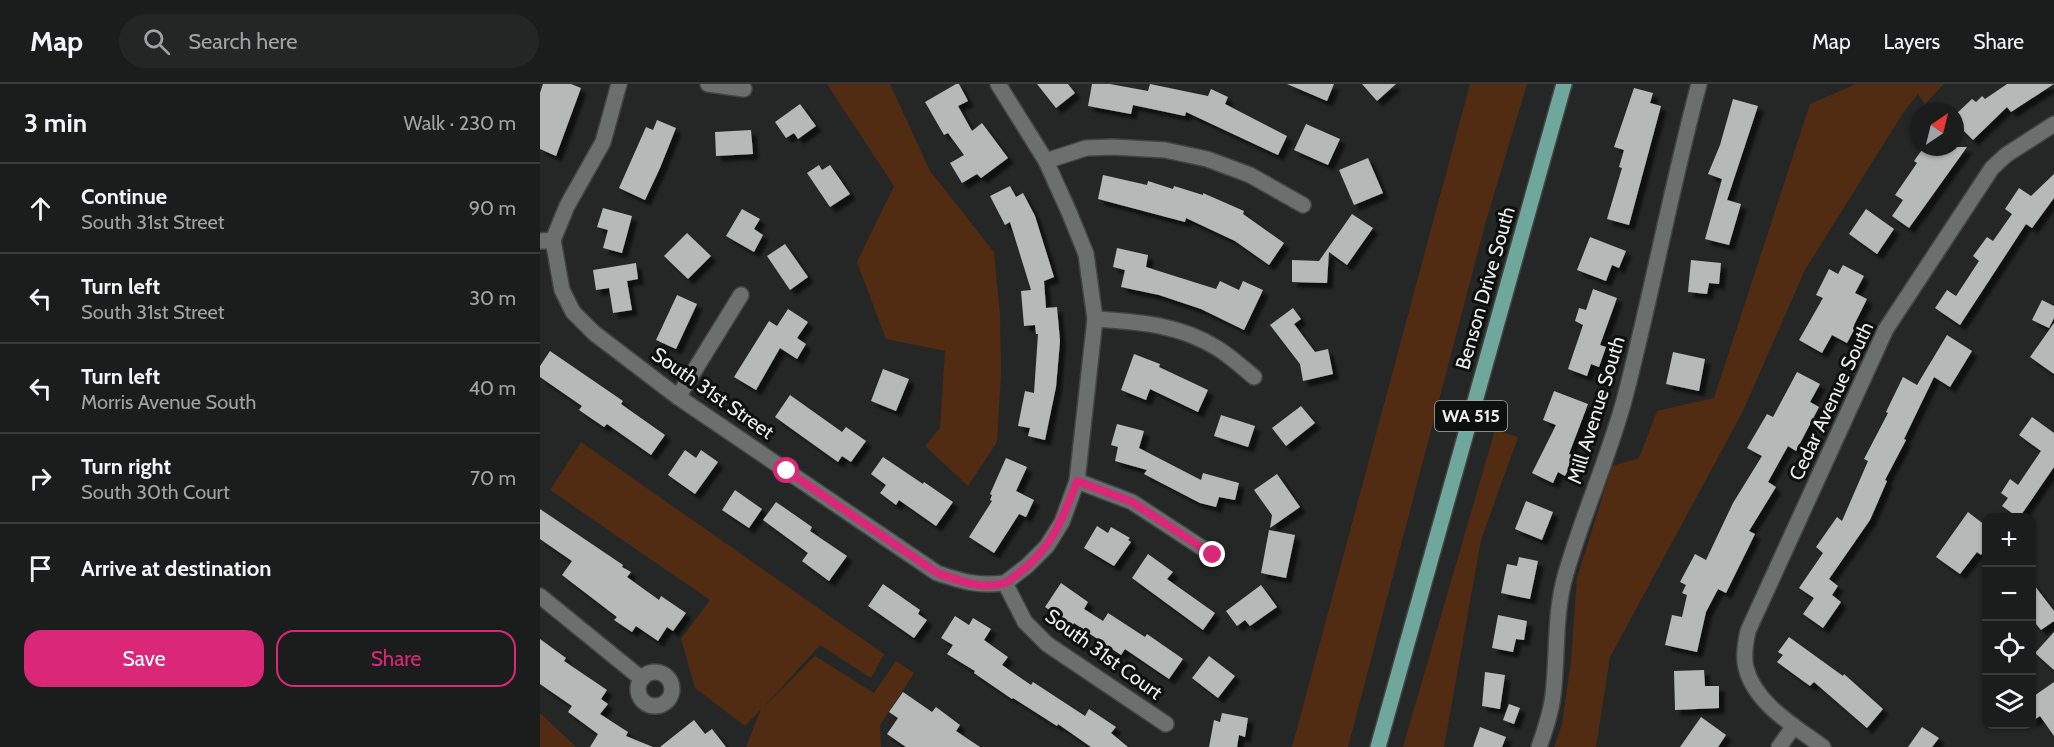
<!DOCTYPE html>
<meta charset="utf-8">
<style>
:root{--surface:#1b1d1c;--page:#242625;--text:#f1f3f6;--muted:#a0a2a3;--line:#393b3b;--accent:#db2777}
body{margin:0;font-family:Cabin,sans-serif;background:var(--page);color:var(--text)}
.controls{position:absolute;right:18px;bottom:18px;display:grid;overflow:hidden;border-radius:12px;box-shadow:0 2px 4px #0004}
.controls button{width:54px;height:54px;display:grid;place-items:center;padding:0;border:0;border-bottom:2px solid var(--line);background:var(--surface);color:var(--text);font:30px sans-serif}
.compass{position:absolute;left:1370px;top:18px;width:54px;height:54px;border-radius:50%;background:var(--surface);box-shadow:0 2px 4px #0004;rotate:35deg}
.stop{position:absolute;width:18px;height:18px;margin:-14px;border:4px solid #db2777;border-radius:50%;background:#fff}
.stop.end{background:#db2777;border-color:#fff;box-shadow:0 2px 6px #0008}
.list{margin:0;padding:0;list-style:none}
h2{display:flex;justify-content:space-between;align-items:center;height:78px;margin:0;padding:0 24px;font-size:26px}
h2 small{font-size:20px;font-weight:400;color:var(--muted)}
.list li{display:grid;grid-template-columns:39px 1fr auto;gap:18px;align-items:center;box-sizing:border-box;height:90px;padding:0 24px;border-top:2px solid var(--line)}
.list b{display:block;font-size:22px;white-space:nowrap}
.list p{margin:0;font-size:20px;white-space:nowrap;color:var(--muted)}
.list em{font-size:20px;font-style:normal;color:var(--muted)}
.actions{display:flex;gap:12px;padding:18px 24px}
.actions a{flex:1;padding:14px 0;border:2px solid var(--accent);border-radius:18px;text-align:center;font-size:21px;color:var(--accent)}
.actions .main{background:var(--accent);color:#fff}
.icon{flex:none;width:33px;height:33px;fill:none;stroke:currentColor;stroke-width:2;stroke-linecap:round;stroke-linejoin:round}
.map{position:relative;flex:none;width:1514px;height:663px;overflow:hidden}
header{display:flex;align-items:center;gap:36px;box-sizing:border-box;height:84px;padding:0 30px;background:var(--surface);border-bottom:2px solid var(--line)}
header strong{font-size:28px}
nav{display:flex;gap:33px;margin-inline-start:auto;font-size:21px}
.search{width:420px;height:54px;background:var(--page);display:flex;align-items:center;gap:15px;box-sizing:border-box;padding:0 21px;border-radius:33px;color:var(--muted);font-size:22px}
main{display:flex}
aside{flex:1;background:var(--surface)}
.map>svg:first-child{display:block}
</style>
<header>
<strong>Map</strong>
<div class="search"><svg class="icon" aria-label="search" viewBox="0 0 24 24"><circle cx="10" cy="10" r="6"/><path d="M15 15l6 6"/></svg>Search here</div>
<nav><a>Map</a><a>Layers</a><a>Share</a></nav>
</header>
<main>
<aside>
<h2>3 min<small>Walk · 230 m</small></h2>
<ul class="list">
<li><svg class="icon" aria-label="ahead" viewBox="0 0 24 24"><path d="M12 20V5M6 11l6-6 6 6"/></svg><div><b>Continue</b><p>South 31st Street</p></div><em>90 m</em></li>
<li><svg class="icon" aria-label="left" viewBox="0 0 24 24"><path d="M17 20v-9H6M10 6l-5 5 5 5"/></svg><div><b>Turn left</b><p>South 31st Street</p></div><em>30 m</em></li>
<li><svg class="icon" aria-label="left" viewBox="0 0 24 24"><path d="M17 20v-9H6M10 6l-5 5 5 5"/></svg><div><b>Turn left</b><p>Morris Avenue South</p></div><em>40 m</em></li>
<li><svg class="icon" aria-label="right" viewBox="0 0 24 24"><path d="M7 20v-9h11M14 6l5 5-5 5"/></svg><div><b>Turn right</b><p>South 30th Court</p></div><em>70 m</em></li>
<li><svg class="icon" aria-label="arrive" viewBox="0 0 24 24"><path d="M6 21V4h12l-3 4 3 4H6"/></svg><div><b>Arrive at destination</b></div></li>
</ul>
<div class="actions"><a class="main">Save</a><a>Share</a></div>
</aside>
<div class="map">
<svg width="1514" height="663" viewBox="0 0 1514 663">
<defs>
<filter id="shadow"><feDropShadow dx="5.5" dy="5.5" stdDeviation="1.5" flood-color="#0009"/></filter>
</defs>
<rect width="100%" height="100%" fill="#242726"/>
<g fill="#512c13">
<path d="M287,0h63l40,87 64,81 6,62 1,60 -4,68 -29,44 -43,-40 15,-18 5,-77 -59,-12 -29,-77 37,-76z"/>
<path d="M930,0h57l-41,137 -138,526h-56z"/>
<path d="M1316,0h88l-19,20 -7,-10 -15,19 -98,157 -63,143 -132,244 -14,90h-42l8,-23 9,-62 6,-84 35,-112 27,-8 18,-47 57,-13 96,-294z"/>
<path d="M955,346l23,7 -37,103 -37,207h-41z"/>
<path d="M41,358l303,212 -13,24 -51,-33 -58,64 53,-53 59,37 22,-32 18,12 -34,52 1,22h-135l15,-38 -16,17 -50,-38 -14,-49 29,-39 -160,-110z"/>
<path d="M0,629l36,34h-36z"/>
</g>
<g fill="#b5b9b8" filter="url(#shadow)">
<path d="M3,0h28l10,4 -25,68 -16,-7v-56z"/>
<path d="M416,0h3l9,17 -10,5 14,25 10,-8 26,35 -27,20 -4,-4 -15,9 -12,-20 14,-8 -16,-22 -4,2 -19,-33z"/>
<path d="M497,0h31l7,9 -19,15z"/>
<path d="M552,0h18l38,7 2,-7 58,12 3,-7 17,8 -3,7 62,32 -9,19 -92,-43 -1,4 -52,-11 -2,9 -43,-8z"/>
<path d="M747,0h47l-7,17z"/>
<path d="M822,0h34l-19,17z"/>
<path d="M1467,0h47l-43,28 -4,-5 -34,33 -18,-18v-7l17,-16 4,3 6,-6 3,3z"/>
<path d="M1094,4l19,5 -3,10 11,3 -32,119 -22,-6 15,-51 -3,-1 5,-17 -10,-3z"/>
<path d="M1193,15l25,7 -31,94 14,4 -12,41 -24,-6 17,-60 -14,-5 12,-29z"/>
<path d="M260,20l16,22 -18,13 -4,-6 -8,5 -11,-16z"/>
<path d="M117,36l19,8 -16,40 -15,32 -26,-12 27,-61 7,3z"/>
<path d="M766,40l34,15 -12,26 -34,-15z"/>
<path d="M211,46l2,24 -37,2 -1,-24z"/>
<path d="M1384,63h43l-58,81 -17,-12 11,-16 -8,-5 22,-32 -3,-2z"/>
<path d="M828,74l15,35 -29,12 -15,-35z"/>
<path d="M279,81l3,5 8,-5 20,29 -20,13 -23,-34z"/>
<path d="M1514,90v24l-22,30 -6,-4 -66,101 -25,-17 12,-18 9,6 23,-35 -6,-5 14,-19 6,4 19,-27 -7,-5 14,-21 12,8z"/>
<path d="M563,91l44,10 1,-4 25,8 1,-3 29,9v-2l41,18 -1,3 41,29 -15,22 -34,-24 -49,-23 -1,4 -87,-23z"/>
<path d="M470,102l6,11 7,-4 12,23 19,61 -10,4 2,27 11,-1 3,34 -4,46 -11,53 -17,-4 2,-8 -12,-2 7,-35 9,2 4,-59h-2l-1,-9 -11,1 -3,-35 10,-1 -21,-68 -5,3 -15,-29z"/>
<path d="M63,124l29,8 -10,37 -19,-5 5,-18 -11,-3z"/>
<path d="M202,125l18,10 -6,10 9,6 -9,17 -28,-16z"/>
<path d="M1326,125l28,20 -17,25 -28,-20z"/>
<path d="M812,130l21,14 -26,37 -18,-13 -2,31 -35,-1v-22l27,1z"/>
<path d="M147,149l24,23 -23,23 -24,-23z"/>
<path d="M1050,153l36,14 -7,17 -7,-3 -6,16 -29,-11z"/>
<path d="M245,160l23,33 -18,13 -23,-34z"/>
<path d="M577,164l31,7 -2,12 70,22 4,-8 19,9 4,-9 20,9 -19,40 -43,-21 -42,-14 -38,-8 4,-17 -12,-3z"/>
<path d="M1151,176l30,3 -2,21 -10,-1 -2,11 -19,-2z"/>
<path d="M96,179l2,16 -11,2 5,29 -19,3 -4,-25 -13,2 -3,-20z"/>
<path d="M1303,181l21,11 -9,17 12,6 -13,26 2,1 -9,17 -15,-8 -10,18 -23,-13 24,-42 -7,-3 13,-26 9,5z"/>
<path d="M1053,205l24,9 -17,47 6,2 -7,20 -8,-3 -4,12 -19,-7 15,-44 -8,-4 4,-13 7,2z"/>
<path d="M137,211l20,9 -21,45 -20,-9z"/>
<path d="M1502,216l12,6v12l-5,10 -17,-8z"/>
<path d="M753,224l8,11 -7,5 21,28 13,-3 5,25 -30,7 -3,-17 -30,-39z"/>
<path d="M248,225l20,13 -11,16 9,6 -9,15 -17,-11 -24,42 -22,-13 35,-56 8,5z"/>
<path d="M1514,239v51l-24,-17z"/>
<path d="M1407,251l25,16 -22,36 -16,-10 -30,62 2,1 -21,40 2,1 -17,39 -41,59 9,7 -6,9 9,7 -18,26 -20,-14 11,-16 -15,-10 24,-35 -7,-6 21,-30 5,4 26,-60 -4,-2 24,-46 -2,-1 17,-35 14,8z"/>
<path d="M10,267l73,50 -2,3 44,31 -14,20 -44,-31 -3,3 -25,-17 3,-4 -42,-29v-11z"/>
<path d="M1133,268l32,7 -6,32 -33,-7z"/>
<path d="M594,270l26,10 -1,3 49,23 -10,22 -48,-23 -4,11 -25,-10z"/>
<path d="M343,285l26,10 -13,32 -25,-10z"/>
<path d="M1257,288l23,12 -10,18 9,5 -23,44 -8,-5 -20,36 8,5 -27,44 6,3 -29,59 -8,-4 -12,23 -9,40 -32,-7 7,-30 10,2 5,-22 -5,-2 4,-8 -6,-3 15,-28 11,6 27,-57 29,-47 -15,-8 20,-34 6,3z"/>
<path d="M1014,307l34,13 -19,50 6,2 -10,20 -7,-4 -5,11 -21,-10 24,-48 -13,-5z"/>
<path d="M250,311l52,37 4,-5 20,14 -15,21 -9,-6 -4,6 -63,-45z"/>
<path d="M761,322l14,17 -29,23 -14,-18z"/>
<path d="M681,331l34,11 -7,21 -34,-11z"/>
<path d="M1492,333l22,16v34l-35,51 -17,-12 6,-8 -7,-5 9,-14 8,6 23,-34 -22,-16z"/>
<path d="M577,340l27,7 -5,17 62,32 2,-7 36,10 -4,17 -16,-3 -3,10 -16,-4 -56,-29 3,-4 -32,-9 3,-14 -7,-2z"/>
<path d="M145,366l11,8 5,-8 17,12 -23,32 -27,-19z"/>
<path d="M343,373l40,27 1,-2 29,20 -17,24 -37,-26 -3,5 -16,-12 6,-8 -15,-11z"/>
<path d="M466,374l21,9 -11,24 18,9 -8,17 -7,-3 -25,39 -25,-16 23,-36 -2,-1 2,-5 -2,-1z"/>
<path d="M737,390l23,33 -30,21 2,-13 -18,-25z"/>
<path d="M195,406l27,19 -13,19 -27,-18z"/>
<path d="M986,417l27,11 -11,28 -27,-11z"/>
<path d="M236,418l36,25 -2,4 37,25 -18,25 -27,-20 6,-8 -45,-33z"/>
<path d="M0,425l83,56 -1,2 9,5 -4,5 32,23 2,-4 25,17 -13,18 -6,-4 -9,14 -22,-15 -4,6 -18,-12 3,-3 -55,-42 10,-14 -32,-22z"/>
<path d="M1428,428l18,14v21l-5,8 -4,-3 -17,22 -24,-17z"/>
<path d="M557,442l11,7 3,-6 19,11 -2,2 3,2 -17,24 -30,-18z"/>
<path d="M729,446l26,5 -9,43 -25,-5z"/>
<path d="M608,470l25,18 -6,7 48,34 -12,17 -71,-52z"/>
<path d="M979,473l19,4 -8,38 -29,-6 6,-29 10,2z"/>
<path d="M1491,497l23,30v10l-13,9 -10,-12z"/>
<path d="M521,499l27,19 -4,7 19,12 5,-8 37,24 2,-3 36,25 -14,20 -44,-30 -4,6 -47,-32 -2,3 -27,-19z"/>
<path d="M343,500l37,26 -2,4 9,6 -13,18 -46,-32z"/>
<path d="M721,501l16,22 -27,19 -5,-6 -8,6 -11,-15z"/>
<path d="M958,531l29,6 -3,19 -8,-1 -3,13 -21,-4z"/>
<path d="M415,532l14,9 4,-7 18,11 -7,11 24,17 -6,8 29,20 2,-3 52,34 4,-7 27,18 -5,6 17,14h-37l-33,-23 -1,2 -44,-28 -1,1 -38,-26 1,-2 -28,-17 6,-9 -12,-7z"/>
<path d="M1514,548v38l-19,-17z"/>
<path d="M1249,553l54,39 1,-2 39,35 -16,19 -53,-46 -4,4 -33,-24 6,-7 -5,-3z"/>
<path d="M0,555l26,19 -2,3 43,29 -6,9 7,5 -8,10 28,18 -2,4 27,11h-63l8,-13 -30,-22 4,-6 -32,-22z"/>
<path d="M669,572l26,20 -17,22 -26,-20z"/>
<path d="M1164,586l1,16h14v22l-44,2 -1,-39z"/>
<path d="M945,588l20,3 -5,34 -18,-3z"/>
<path d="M1514,598v54l-14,-20 -9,6v-24z"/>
<path d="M363,608l29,20 4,-5 24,18 -4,6 24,16h-74l-19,-13 11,-16 -9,-6z"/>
<path d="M969,620l11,4 -6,16 -11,-4z"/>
<path d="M682,629l26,5 -3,19 -6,-2 -2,12h-28l5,-27 6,2z"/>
<path d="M1161,633l25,18 -8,12h-38z"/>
<path d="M154,636l11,14 7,-5 14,18h-66z"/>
<path d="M940,643l26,10 -4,10h-29z"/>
<path d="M1382,643l17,11 -7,9h-24z"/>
</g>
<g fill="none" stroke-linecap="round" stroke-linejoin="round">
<g stroke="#424544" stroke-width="18">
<g id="minor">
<path d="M168,0l36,5"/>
<path d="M458,0l48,77 23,51 17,42 9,65 -18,162 -15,41 -15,24 -20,20 -22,17"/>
<path d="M506,77l40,-13 27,-1 52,3 42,9 43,16 53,30"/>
<path d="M13,156l14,-34 36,-64 16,-58"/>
<path d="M0,157l13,-1 9,50 11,22 21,21 84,64 259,176c27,9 39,13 68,10"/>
<path d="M555,235c43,3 84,5 122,29 13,8 25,19 37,29"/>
<path d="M138,313l63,-102"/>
<path d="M537,397l55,21 81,53"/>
<path d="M465,499l20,39 22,22 119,80"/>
<path d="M0,512l102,83"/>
<circle cx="115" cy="605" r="17"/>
<path d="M999,663c6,-17 12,-34 14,-52 5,-41 1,-82 13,-122 17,-59 43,-116 59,-176 27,-104 46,-209 74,-313"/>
<path d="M1239,663l15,-21"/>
<path d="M1283,663c-27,-20 -68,-43 -77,-79 -3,-12 -1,-24 2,-37l138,-302 106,-161 14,-13 48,-31"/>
</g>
</g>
<g stroke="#424544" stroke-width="18">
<path id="major" d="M838,663l186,-663"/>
</g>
<use href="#minor" stroke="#6b6f6e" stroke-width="15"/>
<use href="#major" stroke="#70a79c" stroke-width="15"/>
</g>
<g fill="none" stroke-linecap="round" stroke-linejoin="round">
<path stroke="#db2777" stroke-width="8" d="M247,387l150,102c21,7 44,17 67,10 5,-1 10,-7 15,-10 33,-25 44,-55 58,-92l55,21 81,53"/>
</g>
<g text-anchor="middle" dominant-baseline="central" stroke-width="6" stroke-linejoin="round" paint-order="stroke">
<rect fill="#0e100f" stroke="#a8abaa" stroke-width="1.5" x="895" y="317" width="72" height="30" rx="4.5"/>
<g font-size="18" font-weight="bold" fill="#eaedec">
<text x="931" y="332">WA 515</text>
</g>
<g font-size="20" fill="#eaedec" stroke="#0e100f">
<text transform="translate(945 204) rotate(-74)">Benson Drive South</text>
<text transform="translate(173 309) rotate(35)">South 31st Street</text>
<text transform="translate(1291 317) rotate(-65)">Cedar Avenue South</text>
<text transform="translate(1056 326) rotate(-73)">Mill Avenue South</text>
<text transform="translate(564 570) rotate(36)">South 31st Court</text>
</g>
</g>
</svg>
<div class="controls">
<button>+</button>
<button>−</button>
<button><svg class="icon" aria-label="locate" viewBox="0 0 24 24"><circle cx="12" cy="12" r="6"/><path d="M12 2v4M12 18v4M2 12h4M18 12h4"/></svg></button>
<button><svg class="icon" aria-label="layers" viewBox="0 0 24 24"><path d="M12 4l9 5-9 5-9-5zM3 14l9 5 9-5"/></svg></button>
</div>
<svg class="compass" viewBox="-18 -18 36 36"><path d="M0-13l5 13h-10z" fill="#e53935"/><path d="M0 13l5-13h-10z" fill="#a0a2a3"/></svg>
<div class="stop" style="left:247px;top:387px"></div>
<div class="stop end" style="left:673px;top:471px"></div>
</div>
</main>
